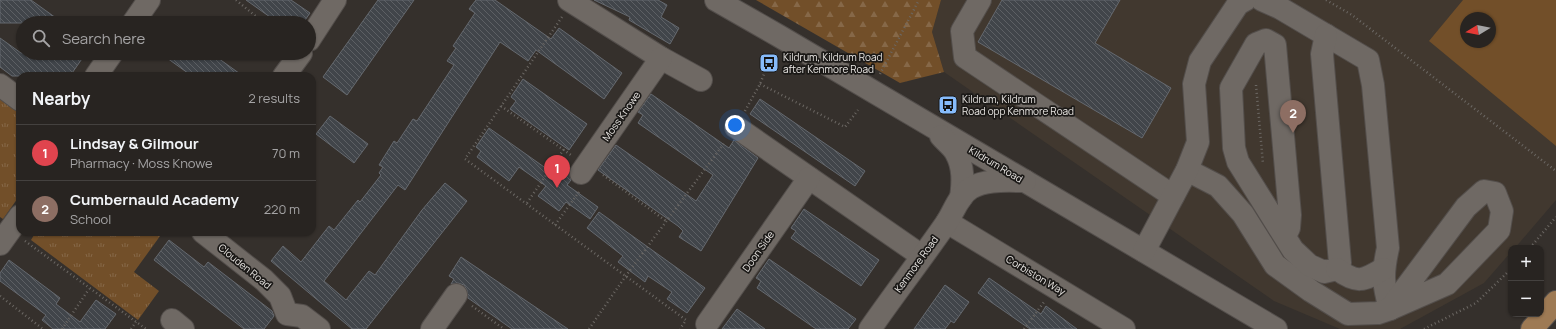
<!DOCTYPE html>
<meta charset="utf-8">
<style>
:root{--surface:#282421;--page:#34302e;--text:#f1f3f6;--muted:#a5a4a5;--line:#44413f;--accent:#1a73e8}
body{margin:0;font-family:Manrope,sans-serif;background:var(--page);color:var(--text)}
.controls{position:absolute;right:12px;bottom:12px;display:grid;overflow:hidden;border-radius:8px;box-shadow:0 1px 3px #0004}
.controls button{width:36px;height:36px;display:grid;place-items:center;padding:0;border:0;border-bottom:1px solid var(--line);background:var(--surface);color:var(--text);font:20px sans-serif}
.compass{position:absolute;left:1460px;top:12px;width:36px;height:36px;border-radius:50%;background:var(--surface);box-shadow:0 1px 3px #0004;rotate:260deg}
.you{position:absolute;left:735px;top:125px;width:14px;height:14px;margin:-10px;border:3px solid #fff;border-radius:50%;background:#1a73e8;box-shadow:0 0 0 6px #1a73e833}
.badge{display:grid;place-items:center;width:26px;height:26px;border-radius:50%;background:var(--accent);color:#fff;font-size:13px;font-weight:700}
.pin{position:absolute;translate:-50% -33px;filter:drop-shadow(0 1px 2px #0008)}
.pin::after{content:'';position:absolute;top:21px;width:14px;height:12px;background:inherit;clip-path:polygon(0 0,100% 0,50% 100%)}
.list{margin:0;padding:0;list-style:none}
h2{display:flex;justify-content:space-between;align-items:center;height:52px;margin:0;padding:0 16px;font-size:17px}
h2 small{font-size:13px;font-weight:400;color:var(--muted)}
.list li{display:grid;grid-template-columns:26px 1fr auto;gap:12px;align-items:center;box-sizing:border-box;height:56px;padding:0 16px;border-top:1px solid var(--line)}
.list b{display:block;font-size:15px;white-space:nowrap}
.list p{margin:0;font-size:13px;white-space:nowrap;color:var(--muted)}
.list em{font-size:13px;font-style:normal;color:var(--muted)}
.icon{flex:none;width:22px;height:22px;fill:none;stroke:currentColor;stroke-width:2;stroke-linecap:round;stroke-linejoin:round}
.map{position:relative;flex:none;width:1556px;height:329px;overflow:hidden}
.search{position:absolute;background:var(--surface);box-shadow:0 1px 3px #0004;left:16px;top:16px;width:300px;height:44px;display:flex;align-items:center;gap:10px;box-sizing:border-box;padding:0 14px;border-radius:22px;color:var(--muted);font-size:15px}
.panel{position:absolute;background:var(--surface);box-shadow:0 1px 3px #0004;left:16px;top:72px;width:300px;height:164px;border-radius:12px}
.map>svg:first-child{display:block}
</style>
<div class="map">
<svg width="1556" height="329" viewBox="0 0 1556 329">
<defs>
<pattern id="grass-tufts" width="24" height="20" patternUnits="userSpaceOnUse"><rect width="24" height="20" fill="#724f29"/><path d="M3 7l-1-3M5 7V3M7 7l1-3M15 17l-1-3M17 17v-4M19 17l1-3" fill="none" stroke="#866848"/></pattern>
<pattern id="forest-firs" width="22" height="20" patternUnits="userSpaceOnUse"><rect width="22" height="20" fill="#724f29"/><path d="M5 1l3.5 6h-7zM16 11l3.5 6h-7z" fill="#866848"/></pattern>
<pattern id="building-back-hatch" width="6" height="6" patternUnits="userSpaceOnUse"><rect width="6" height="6" fill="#41454a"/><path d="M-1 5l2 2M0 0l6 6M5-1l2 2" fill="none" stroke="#5d6064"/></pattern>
</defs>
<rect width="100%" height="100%" fill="#35302c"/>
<path fill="#41382f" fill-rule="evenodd" d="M941,0h615v200l-41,48h-4v4l-27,31 -84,46h-60l-66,-28 -330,-229 -12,-40zM1466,18h24v24h-24z"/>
<g fill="url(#grass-tufts)">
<path d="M0,97l20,14v84l-17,24 -3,-2z"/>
<path d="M31,232h132l-29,40 25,19 -21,29 -107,-80 3,-5z"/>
</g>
<path fill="url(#forest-firs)" d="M756,0h185l-9,32 12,40 -44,11z"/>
<path fill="#724f29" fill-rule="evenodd" d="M1463,0h93v146l-127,-105zM1466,18h24v24h-24z"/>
<g fill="url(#building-back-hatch)" stroke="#65696f">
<path d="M0,0h31l32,23h-63z"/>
<path d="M246,0h45l19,13 -7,10h-38l5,-6z"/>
<path d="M378,0h36l-67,95 -24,-18z"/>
<path d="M476,0h19l56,39 8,-11 63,45 -18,26 -68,-49 -8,11 -28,-19 -95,148 -7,-5 -74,96 22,19 23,-29 6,4 47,-65 23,-27 22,18 -101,128h-14l-81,-68 12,-15 18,16 28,-36 5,4 24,-30 2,2 21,-27 -2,-2 4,-6 -4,-2 15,-24 3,2 16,-24 4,2 37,-56 -7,-4 9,-13 -3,-2 22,-33 -6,-4z"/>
<path d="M594,0h64l9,5 -6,12 18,11 -9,16 -41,-24 1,-3z"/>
<path d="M1002,0h118l-25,43 76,45 -29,50 -164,-96z"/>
<path d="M0,38l21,15h65l-16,23h-58l-12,-9z"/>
<path d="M160,53h51l32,23h-51z"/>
<path d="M523,79l64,45 -18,26 -59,-41 6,-8 -5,-4z"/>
<path d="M651,94l78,54 5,-8 24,18 -57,93 -22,-14 4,-6 -5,-5 -80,-56 18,-25 80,56 17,-26 -75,-52 5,-8 -5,-3z"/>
<path d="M760,99l105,72 -10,15 -105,-72z"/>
<path d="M330,116l38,28 -14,19 -38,-29z"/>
<path d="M489,128l65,46 7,-10 8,6 2,10 -4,5 31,22 -8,12 -24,-17 -7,9 -21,-15 8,-10 -27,-19 -10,14 -32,-24 4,-6 -5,-4z"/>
<path d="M804,209l75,51 -18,26 -70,-48 5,-7 -5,-3z"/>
<path d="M599,212l106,76 -18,25 -20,-14 5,-7 -24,-16 -3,6 -27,-20 5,-6 -36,-28z"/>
<path d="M169,240l35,27 4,-5 64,49 2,5 -10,13h-20l-90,-69z"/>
<path d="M461,257l107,72h-56l-44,-31 -1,-8 -3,-5 -6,-2 -7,1 3,-5 -5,-3z"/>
<path d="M769,259l87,60 -8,10h-32l-59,-41 4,-7 -5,-3z"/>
<path d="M9,260l51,38 -4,6 24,18 16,-22 20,14 -11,15h-52l-11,-9 4,-5 -46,-34v-8z"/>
<path d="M989,278l52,36 5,-8 31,23h-47l-52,-36z"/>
<path d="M945,285l24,17 -15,21 -3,-2 -6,8h-31z"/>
<path d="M737,309l28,20h-43z"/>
</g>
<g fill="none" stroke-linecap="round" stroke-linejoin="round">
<g stroke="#534e4b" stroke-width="24">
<g id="minor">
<path d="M569,0l92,58 40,22"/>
<path d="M716,0l63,36 497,293"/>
<path d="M980,0l-18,31 3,26 208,139"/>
<path d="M1262,0l18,8 88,52 5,25 15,163c-6,26 -5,36 2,61"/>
<path d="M133,23l16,-23"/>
<path d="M309,40l26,-40"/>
<path d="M96,76l16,-23"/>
<path d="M284,76l17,-23"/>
<path d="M0,85l20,15"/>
<path d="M736,127l186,129"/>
<path d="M941,136c5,6 12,11 15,17 8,14 7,30 5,45"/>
<path d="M1187,170l31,16 25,28 32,51 36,26 37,23 30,-1 12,-4 57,-25 52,-54 3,-19 -7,-18 -11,-2 -18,16 -76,102"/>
<path d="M581,173l80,-115"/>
<path d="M947,222l177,107"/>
<path d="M203,232l61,48 16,16 7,18 15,2 17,13"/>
<path d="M1285,236l4,-8 1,-13 -15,-170 -9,-5 -10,4 -25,44 3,60 4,14 55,88 16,15 15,7 13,-3 3,-6 -18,-209 4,-19"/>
<path d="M0,244l20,-28"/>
<path d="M1144,251l43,-81 11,-28 -4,-58 6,-23 38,-57 7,-4"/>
<path d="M1337,269c20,15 26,12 46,0"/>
<path d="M172,320l11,9"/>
<path d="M707,324l102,-146"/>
<path d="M432,329l24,-34"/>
<path d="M870,329c25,-36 52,-71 77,-107 7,-11 12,-27 24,-34 15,-9 36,-7 54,-7"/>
</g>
</g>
<g stroke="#534e4b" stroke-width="24">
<path id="major" d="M1532,329l24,-27"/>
</g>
<g stroke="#6c6864" stroke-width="2.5" stroke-dasharray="1 3" stroke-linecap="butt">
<path d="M236,0l28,23"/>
<path d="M1326,0l26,15 204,156"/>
<path d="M562,17l-97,142 221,161 -6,9"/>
<path d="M880,74l39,-74"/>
<path d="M760,84l85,43 13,-17"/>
<path d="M1256,85l7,79"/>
<path d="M501,106l70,49"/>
<path d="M745,111l15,-27 12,-30"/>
<path d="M603,175l63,46"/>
<path d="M527,203l37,-54"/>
<path d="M555,225l24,-33"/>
<path d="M25,241l121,88"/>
<path d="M1530,248l26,-31"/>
<path d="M0,296l43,33"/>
<path d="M472,306l32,23"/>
<path d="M62,329l27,-40"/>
<path d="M131,329l5,-7"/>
<path d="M589,329l36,-52 100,-135"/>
<path d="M1024,329l20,-27"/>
<path d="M1424,329l52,-26 35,-34"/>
</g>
<use href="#minor" stroke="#6f6964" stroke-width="22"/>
<use href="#major" stroke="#9e7a54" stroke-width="22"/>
</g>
<defs>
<g id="bus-square" transform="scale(1)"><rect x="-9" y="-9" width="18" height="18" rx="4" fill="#86bbfb" stroke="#1b1917"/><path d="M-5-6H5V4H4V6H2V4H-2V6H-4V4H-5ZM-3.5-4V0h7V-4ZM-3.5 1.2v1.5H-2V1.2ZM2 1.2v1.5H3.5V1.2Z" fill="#111"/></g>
</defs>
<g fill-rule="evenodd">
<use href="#bus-square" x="769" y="63"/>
<use href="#bus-square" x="948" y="105"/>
</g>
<g text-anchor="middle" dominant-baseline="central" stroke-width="3.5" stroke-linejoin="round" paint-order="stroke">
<g font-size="10" fill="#ece9e6" stroke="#1b1917" text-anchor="start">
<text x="783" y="57">Kildrum, Kildrum Road<tspan x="783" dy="12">after Kenmore Road</tspan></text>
<text x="962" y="99">Kildrum, Kildrum<tspan x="962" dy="12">Road opp Kenmore Road</tspan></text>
</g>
<g font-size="10" fill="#ece9e6" stroke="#1b1917">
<text transform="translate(621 116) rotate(-55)">Moss Knowe</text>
<text transform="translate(996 164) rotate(31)">Kildrum Road</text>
<text transform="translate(758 251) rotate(-55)">Doon Side</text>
<text transform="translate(916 264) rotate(-54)">Kenmore Road</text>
<text transform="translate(245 266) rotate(39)">Clouden Road</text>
<text transform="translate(1036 275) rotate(31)">Corbiston Way</text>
</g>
</g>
</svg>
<div class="controls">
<button>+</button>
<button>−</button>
</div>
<svg class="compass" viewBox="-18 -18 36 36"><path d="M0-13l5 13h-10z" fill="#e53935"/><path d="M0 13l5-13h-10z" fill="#a5a4a5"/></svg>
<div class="you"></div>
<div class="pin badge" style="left:557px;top:188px;background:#e0444e">1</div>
<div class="pin badge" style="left:1293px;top:133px;background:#8d6e63">2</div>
<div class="search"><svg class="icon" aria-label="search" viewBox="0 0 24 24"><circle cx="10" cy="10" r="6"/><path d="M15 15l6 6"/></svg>Search here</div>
<section class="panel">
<h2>Nearby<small>2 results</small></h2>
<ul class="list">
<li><span class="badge" style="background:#e0444e">1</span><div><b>Lindsay &amp; Gilmour</b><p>Pharmacy · Moss Knowe</p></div><em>70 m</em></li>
<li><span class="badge" style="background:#8d6e63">2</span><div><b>Cumbernauld Academy</b><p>School</p></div><em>220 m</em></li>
</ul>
</section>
</div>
